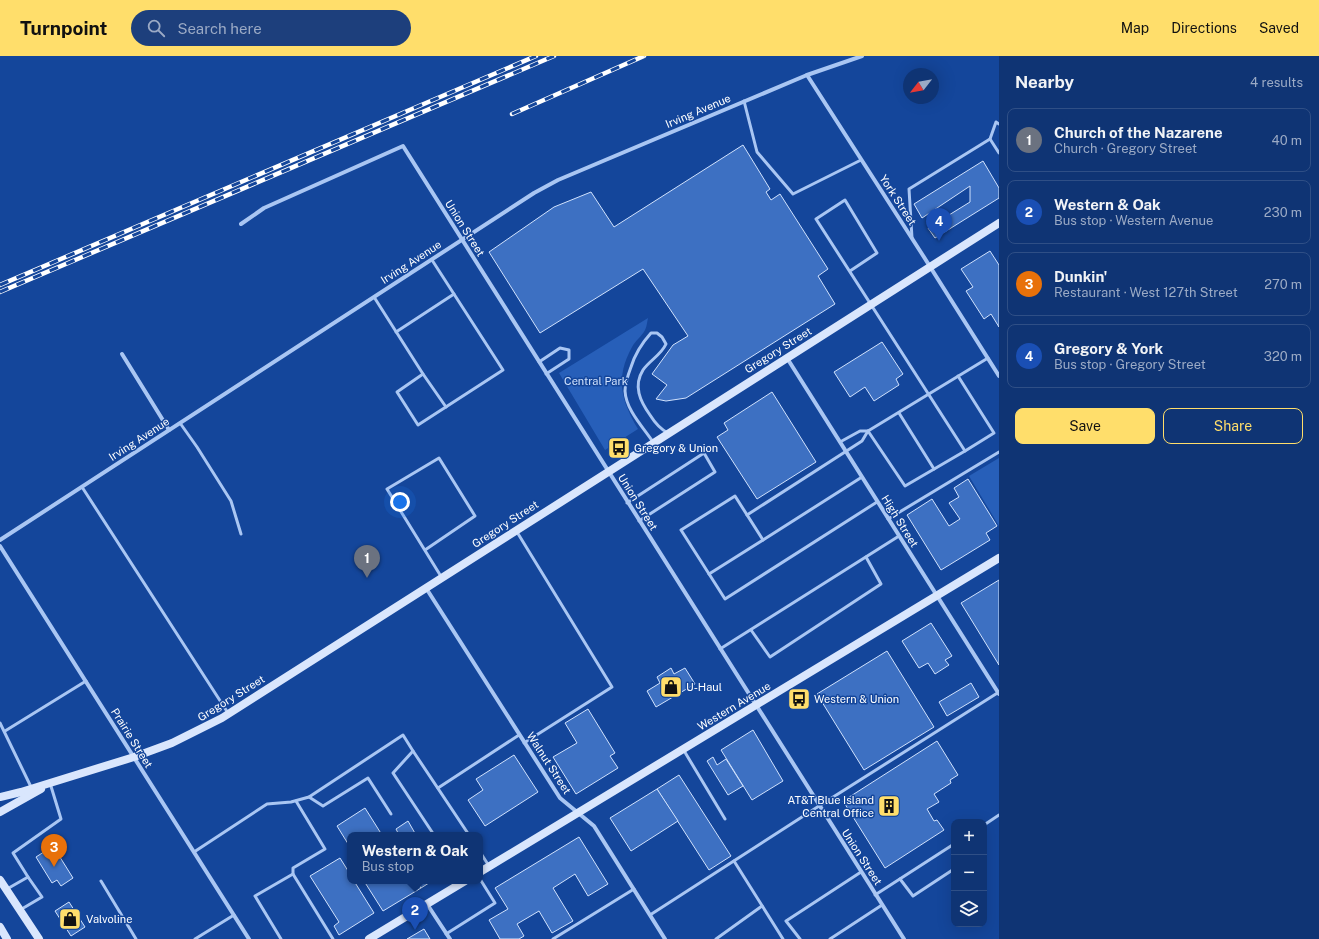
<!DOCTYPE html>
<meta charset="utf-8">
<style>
:root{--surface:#0f3474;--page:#1d3f7c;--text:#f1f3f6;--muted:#9baac5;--line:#2f4f86;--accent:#ffde6b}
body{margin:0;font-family:"Public Sans",sans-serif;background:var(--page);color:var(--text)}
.controls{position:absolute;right:12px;bottom:12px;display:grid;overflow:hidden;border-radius:8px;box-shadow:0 4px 16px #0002}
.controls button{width:36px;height:36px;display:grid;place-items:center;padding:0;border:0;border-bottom:1px solid var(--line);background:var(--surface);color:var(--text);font:20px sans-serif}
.compass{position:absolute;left:903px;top:12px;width:36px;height:36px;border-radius:50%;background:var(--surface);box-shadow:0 4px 16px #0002;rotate:239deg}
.you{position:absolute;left:400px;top:446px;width:14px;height:14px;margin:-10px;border:3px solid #fff;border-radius:50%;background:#1a73e8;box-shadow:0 0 0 6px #1a73e833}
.badge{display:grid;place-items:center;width:26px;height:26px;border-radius:50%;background:var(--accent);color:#fff;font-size:13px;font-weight:700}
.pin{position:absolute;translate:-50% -33px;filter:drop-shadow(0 1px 2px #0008)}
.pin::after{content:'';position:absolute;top:21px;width:14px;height:12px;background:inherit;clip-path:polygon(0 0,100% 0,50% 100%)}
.popup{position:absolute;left:347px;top:776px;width:136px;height:52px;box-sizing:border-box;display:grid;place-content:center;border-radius:8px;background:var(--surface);filter:drop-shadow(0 1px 3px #0005);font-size:13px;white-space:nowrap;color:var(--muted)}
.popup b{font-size:15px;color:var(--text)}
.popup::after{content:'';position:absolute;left:50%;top:100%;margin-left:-8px;border:8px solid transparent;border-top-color:var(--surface)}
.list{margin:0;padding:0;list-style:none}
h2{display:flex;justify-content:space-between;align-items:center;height:52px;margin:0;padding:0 16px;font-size:17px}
h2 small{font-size:13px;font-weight:400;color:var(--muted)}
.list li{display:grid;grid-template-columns:26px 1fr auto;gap:12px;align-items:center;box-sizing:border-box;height:64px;margin:0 8px 8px;padding:0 8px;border:1px solid var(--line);border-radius:8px}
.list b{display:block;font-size:15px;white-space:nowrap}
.list p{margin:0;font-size:13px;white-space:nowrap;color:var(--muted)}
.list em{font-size:13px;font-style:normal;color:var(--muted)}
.actions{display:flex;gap:8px;padding:12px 16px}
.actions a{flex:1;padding:9px 0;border:1px solid var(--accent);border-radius:8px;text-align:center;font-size:14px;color:var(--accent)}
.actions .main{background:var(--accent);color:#111}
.icon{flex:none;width:22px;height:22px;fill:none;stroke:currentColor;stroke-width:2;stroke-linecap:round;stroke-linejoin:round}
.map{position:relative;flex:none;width:999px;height:883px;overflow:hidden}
header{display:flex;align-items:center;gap:24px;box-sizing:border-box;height:56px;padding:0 20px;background:var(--accent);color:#111}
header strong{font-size:19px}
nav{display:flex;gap:22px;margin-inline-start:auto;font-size:14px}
.search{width:280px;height:36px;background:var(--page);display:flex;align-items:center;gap:10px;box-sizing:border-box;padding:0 14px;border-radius:22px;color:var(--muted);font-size:15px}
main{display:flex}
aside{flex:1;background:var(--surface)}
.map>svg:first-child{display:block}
</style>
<header>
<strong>Turnpoint</strong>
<div class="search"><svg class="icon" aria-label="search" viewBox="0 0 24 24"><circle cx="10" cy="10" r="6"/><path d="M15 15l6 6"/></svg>Search here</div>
<nav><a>Map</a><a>Directions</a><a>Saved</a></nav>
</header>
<main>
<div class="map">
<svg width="999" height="883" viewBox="0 0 999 883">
<rect width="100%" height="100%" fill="#14469b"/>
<g fill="#275fb9">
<path d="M648,262c-1,4 -1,8 -3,12 -3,6 -10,11 -13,17 -17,31 -11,53 6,82l-33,21 -46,-77z"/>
<path d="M999,402v68l-30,-50z"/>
</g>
<g fill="#3d70c2" stroke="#d1e2fd">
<path d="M743,89l27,44 -4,3 5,8 9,-6 48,75 -10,7 17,28 -149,94 -20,3 -10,-2 11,-14 -15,-11 21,-29 15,-9 -45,-67 -103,64 -51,-81 65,-45 37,-15 23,35z"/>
<path d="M983,105l16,27v10l-64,40 -7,-10 42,-26v-16l-48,32 -8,-14z"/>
<path d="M990,195l9,14v62l-8,-13 -7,5 -18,-28 7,-4 -12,-18z"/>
<path d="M882,286l21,32 -7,5 3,6 -25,16 -9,-14 -15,10 -16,-25z"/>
<path d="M772,336l44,70 -59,37 -40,-62 11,-7 -4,-7z"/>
<path d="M968,423l29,47 -11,7 4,7 -49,30 -34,-55 25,-16 17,27 11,-7 -11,-16 10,-6 -5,-9z"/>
<path d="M999,524v85l-38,-62z"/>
<path d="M931,567l21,33 -7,4 4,5 -14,9 -7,-11 -9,5 -17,-27z"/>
<path d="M887,595l47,76 -70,43 -47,-76z"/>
<path d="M671,612l3,6 11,-6 10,16 -39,23 -9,-16 13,-8 -3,-6z"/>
<path d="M971,627l8,14 -32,19 -8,-14z"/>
<path d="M588,653l27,44 -5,3 8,12 -42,26 -23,-37 24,-14 -12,-20z"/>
<path d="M753,674l30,51 -31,19 -31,-50z"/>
<path d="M937,685l21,34 -8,5 1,3 -17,11 5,8 -12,7 7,12 3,-1 7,10 -59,38 -42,-67z"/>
<path d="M514,699l24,37 -53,34 -17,-26 15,-10 -7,-11z"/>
<path d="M713,701l4,8 9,-6 17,27 -15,9 -21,-34z"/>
<path d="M679,719l52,81 -22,14 -52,-81z"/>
<path d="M657,733l21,32 -47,30 -21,-33z"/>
<path d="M365,752l17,27h-32v12l-13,-21z"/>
<path d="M408,765l8,14h-17l-3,-6z"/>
<path d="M579,781l29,47 -20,12 -13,-22 -22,14 20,33 -21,12 -13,-22 -22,13 7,12 -5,3h-19l-11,-19 19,-11 -13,-21z"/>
<path d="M53,790l20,32 -12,8 -4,-6 -5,3 -16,-26z"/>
<path d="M340,802l10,16v7h4l20,32 -35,22 -5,-9 5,-4 -29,-46z"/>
<path d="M364,825h53l4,7 -38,23z"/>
<path d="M417,825h15l-11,7z"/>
<path d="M69,846l16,25 -14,9 -16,-25z"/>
<path d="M424,873l6,10h-23z"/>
</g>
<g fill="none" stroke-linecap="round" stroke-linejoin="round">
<g stroke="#a9c6f3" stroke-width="3">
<path d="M744,45l13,51 36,42 68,-34"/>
<path d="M990,83l9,14"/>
<path d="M912,182l-3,-49 81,-50 6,-17 3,2"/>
<path d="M850,215l27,-18 -32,-53 -29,19 149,232 -60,35 -37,-55"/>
<path d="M374,241l49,77 -26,18 21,33 85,-55 -71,-110"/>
<path d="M396,276l58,-38"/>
<path d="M539,306l21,-14 9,2v9l-23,15"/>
<path d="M423,318l23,33"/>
<path d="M958,320l36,57 -29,18"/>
<path d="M899,357l35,56"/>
<path d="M180,367l17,24 34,54 10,33"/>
<path d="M653,386c-10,-15 -27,-32 -28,-51 0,-8 3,-16 6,-24 4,-13 11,-24 20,-34h6l5,4 4,7c-5,11 -16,16 -23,26 -10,16 -3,31 7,45 5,8 10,14 18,18"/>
<path d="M840,386l20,-11h8"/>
<path d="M862,421l-99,63 -28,-44 -54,34 44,69 152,-97"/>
<path d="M82,431l146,226"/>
<path d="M627,447l77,-50 11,19 -76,49"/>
<path d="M747,459l115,-74 6,-10 120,-73"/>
<path d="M888,463l111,-67"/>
<path d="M517,476l95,155 -88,56"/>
<path d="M425,494l50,-34 -36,-58 -52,31 55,89"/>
<path d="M709,518l54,-34"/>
<path d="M751,574l19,27 111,-73 -15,-27"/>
<path d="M720,593l179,-113"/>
<path d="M0,667l32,66"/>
<path d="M5,675l81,-50"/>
<path d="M683,693l42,70"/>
<path d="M438,732l81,-53"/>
<path d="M309,741l14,9 45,-28 23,36"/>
<path d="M984,769l15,-10"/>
<path d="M434,779l-41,-62 20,-22 56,84"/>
<path d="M194,796l73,-48 24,-2 18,-5 94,-62 10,16"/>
<path d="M480,796l9,14"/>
<path d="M734,805l49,78"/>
<path d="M293,818v-6l32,-19 -29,-48"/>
<path d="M28,821l-15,-24 48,-34 -11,-36"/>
<path d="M900,823l13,17 41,-27"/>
<path d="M101,825l35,58"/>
<path d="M7,833l21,-12 14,20 -22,13"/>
<path d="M875,839l79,-51"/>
<path d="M650,859l169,-109 180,-114"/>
<path d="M446,878l49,-31 -15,-24"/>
<path d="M195,883l39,-24"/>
<path d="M281,883l-26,-43 38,-22 40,65"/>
<path d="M553,883l81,-50"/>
<path d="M716,883l46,-33"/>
<path d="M800,883l-14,-18 75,-49"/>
<path d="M830,883l52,-34"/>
</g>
<g stroke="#a9c6f3" stroke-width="4">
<path d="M807,19l115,179 77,122"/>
<path d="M241,168l23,-16 139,-62 501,793"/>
<path d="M122,298l47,76"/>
<path d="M787,302l212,336"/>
<path d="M0,484l534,-347 24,-13 249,-105 55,-19"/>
<path d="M0,490l249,393"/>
<path d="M426,532l134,210 34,28 71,113"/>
<path d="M427,848l23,35"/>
</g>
<g stroke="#d9e6fd" stroke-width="8">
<path d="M0,741l21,-5 113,-35 38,-14 50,-25 777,-495"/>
<path d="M0,756l41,-23"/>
<path d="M480,816l519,-314"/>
<path d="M0,824l39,59"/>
<path d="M0,871l7,12"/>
<path d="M369,883l96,-58"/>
</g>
<g stroke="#fff" stroke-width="4.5">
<g id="rail">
<path d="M512,58l132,-58"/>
<path d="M0,229l536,-229"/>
<path d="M0,236l554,-236"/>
</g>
</g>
<use href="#rail" stroke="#14469b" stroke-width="3" stroke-dasharray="9" stroke-linecap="butt"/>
</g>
<defs>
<g id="bus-square" transform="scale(1.15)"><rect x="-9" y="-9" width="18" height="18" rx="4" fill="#ffde6b" stroke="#14469b"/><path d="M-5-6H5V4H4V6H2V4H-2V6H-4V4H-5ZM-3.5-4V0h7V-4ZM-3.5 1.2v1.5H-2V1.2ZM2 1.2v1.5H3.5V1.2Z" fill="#111"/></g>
<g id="shop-square" transform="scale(1.15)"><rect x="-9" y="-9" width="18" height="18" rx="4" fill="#ffde6b" stroke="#14469b"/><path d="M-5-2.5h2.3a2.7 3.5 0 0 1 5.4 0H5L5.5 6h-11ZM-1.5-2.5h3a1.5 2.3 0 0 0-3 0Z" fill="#111"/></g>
<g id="building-square" transform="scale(1.15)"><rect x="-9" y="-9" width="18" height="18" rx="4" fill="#ffde6b" stroke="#14469b"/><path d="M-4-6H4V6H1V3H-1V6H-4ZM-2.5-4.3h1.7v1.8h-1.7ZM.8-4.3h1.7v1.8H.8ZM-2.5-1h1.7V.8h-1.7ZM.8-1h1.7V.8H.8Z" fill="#111"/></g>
</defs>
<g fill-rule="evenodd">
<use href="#bus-square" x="619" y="392"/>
<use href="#shop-square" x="671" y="631"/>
<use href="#bus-square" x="799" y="643"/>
<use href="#building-square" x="889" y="750"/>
<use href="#shop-square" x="70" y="863"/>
</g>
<g text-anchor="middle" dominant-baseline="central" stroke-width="3" stroke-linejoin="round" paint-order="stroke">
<g font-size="11" fill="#fff" stroke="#14469b">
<text transform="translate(698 55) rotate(-23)">Irving Avenue</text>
<text transform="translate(898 144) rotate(57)">York Street</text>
<text transform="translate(465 172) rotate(58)">Union Street</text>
<text transform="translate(411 206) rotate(-33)">Irving Avenue</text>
<text transform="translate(778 294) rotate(-32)">Gregory Street</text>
<text transform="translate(139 383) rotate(-33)">Irving Avenue</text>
<text transform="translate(638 446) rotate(58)">Union Street</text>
<text transform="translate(900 465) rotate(58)">High Street</text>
<text transform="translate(505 468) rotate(-33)">Gregory Street</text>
<text transform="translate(231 642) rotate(-32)">Gregory Street</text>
<text transform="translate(734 650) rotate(-31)">Western Avenue</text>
<text transform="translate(132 682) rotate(58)">Prairie Street</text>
<text transform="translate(549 707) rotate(57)">Walnut Street</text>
<text transform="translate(862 801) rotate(57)">Union Street</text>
</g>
<g font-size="11" fill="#d1e2fd" stroke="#14469b">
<text x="596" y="325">Central Park</text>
</g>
<g font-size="11" fill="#fff" stroke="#14469b" text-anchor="start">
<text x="634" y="392">Gregory &amp; Union</text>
<text x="686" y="631">U-Haul</text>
<text x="814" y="643">Western &amp; Union</text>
<text x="874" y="744" text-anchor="end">AT&amp;T Blue Island<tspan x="874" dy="13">Central Office</tspan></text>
<text x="86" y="863">Valvoline</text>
</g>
</g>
</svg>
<div class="controls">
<button>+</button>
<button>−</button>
<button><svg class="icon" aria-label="layers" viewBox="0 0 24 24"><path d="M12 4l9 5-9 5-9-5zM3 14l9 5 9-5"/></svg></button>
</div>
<svg class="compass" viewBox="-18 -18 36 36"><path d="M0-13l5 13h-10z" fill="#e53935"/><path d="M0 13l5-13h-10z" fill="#9baac5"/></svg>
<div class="you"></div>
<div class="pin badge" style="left:367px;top:522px;background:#6b7280">1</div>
<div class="pin badge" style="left:415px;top:874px;background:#1a4fb4">2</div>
<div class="popup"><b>Western &amp; Oak</b>Bus stop</div>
<div class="pin badge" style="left:54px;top:811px;background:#e8710a">3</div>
<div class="pin badge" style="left:939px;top:185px;background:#1a4fb4">4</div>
</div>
<aside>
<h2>Nearby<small>4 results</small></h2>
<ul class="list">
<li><span class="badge" style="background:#6b7280">1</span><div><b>Church of the Nazarene</b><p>Church · Gregory Street</p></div><em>40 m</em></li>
<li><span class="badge" style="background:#1a4fb4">2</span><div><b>Western &amp; Oak</b><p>Bus stop · Western Avenue</p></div><em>230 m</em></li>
<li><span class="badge" style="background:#e8710a">3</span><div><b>Dunkin'</b><p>Restaurant · West 127th Street</p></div><em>270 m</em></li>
<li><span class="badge" style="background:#1a4fb4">4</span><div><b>Gregory &amp; York</b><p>Bus stop · Gregory Street</p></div><em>320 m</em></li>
</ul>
<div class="actions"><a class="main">Save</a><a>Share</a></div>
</aside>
</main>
